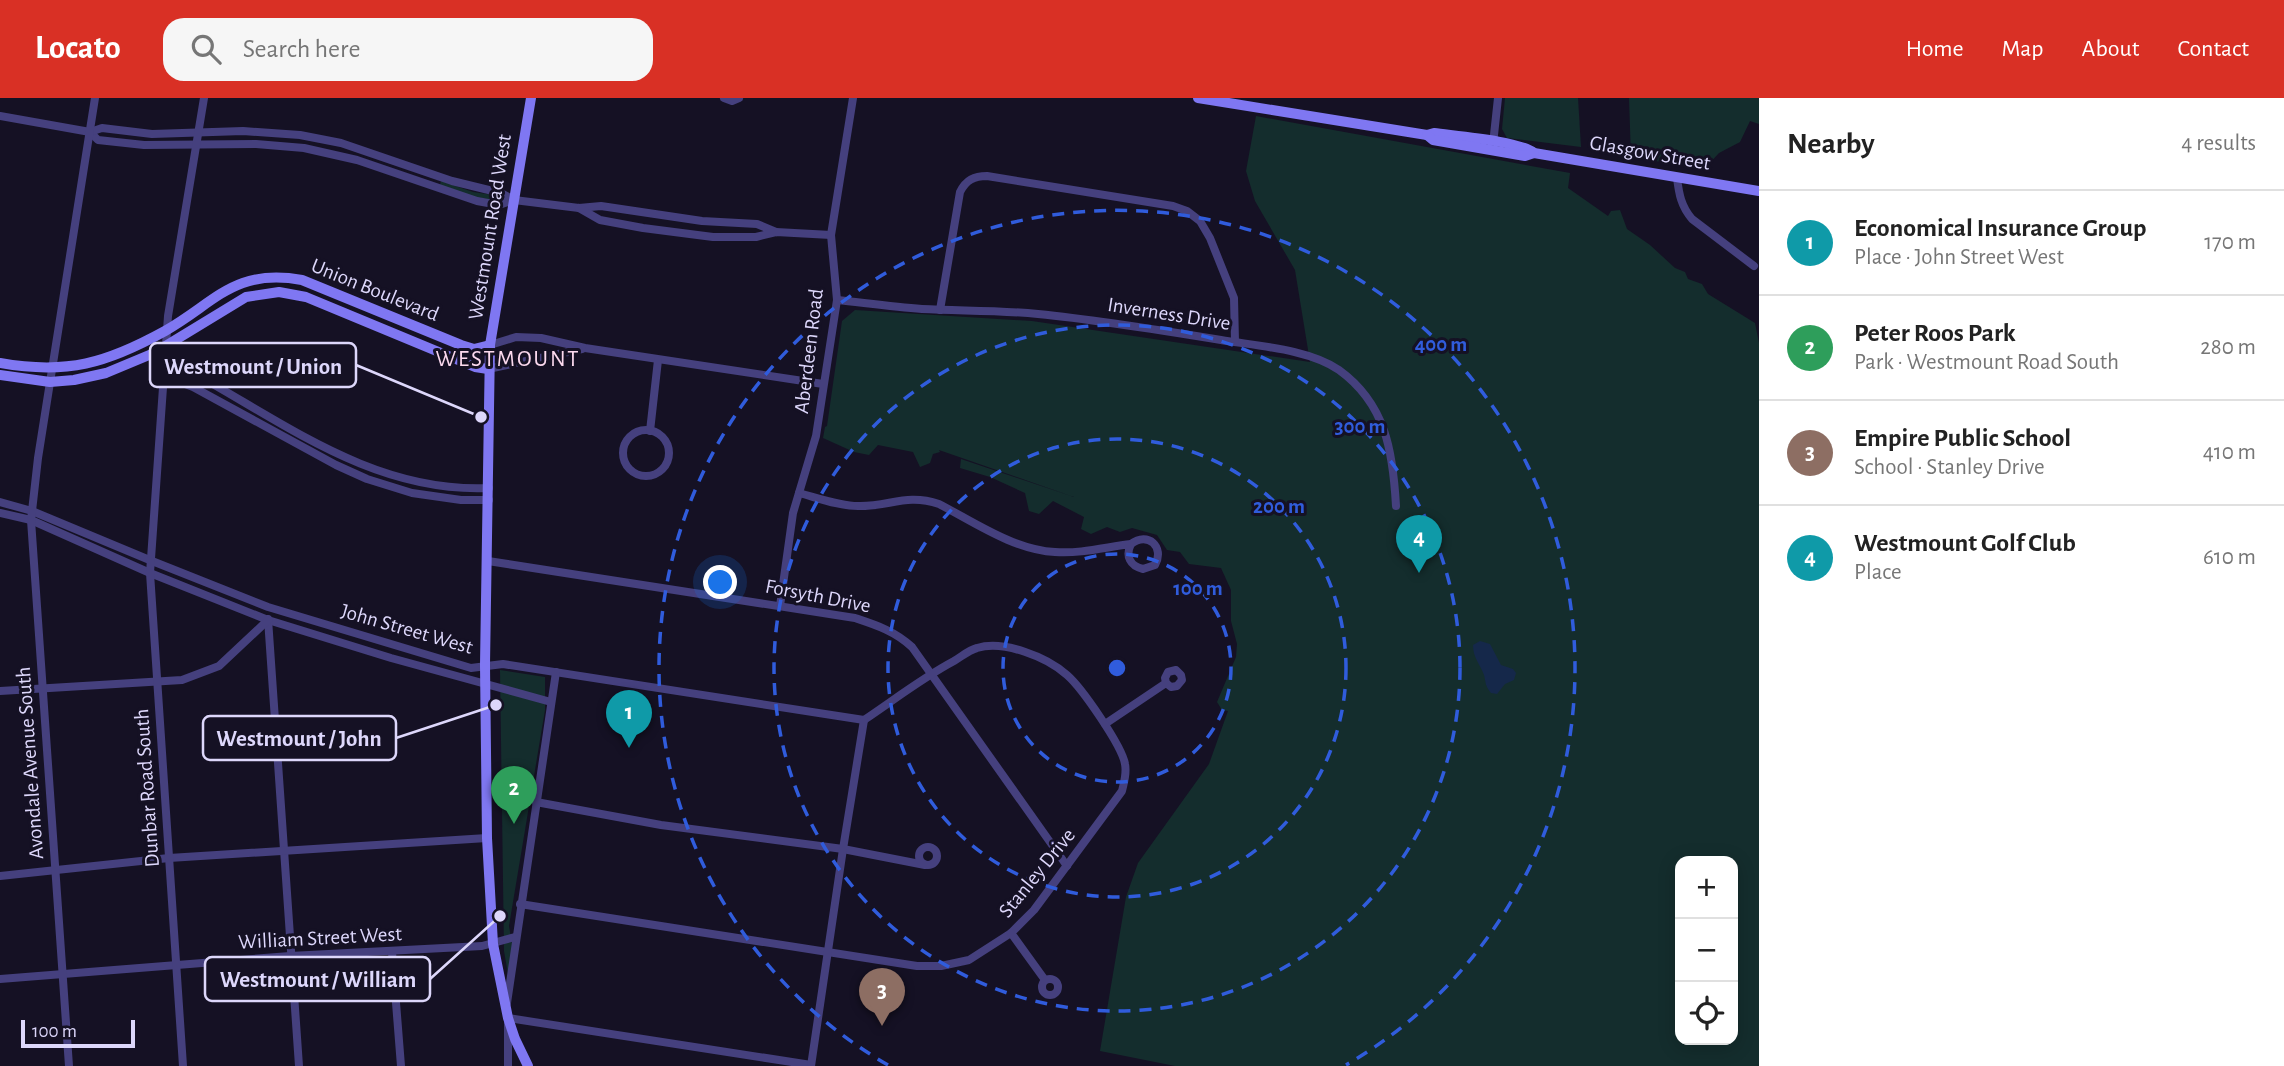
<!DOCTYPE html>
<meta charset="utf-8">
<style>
:root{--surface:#fff;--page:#f6f6f6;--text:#222;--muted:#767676;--line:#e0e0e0;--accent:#d93025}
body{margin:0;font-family:"Alegreya Sans",sans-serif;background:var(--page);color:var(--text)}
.controls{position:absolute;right:21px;bottom:21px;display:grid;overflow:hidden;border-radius:14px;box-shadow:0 4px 18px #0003}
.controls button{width:63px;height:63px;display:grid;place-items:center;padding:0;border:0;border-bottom:2px solid var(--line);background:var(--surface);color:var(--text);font:35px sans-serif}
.scale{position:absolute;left:21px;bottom:18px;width:114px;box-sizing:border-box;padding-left:7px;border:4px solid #ddd7fb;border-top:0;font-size:19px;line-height:24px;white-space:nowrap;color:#ddd7fb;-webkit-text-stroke:5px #151124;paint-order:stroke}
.you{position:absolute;left:721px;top:485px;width:24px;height:24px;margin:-18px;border:5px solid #fff;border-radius:50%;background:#1a73e8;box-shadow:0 0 0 10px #1a73e833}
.badge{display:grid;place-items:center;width:46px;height:46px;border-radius:50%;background:var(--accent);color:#fff;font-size:23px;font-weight:700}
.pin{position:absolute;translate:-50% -58px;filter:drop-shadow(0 2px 4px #0008)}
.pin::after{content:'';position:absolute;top:37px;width:24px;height:21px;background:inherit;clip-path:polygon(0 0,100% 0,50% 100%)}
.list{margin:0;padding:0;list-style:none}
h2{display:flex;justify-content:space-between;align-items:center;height:91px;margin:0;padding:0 28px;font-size:30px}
h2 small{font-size:23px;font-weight:400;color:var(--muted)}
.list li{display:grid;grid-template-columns:46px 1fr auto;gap:21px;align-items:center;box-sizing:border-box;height:105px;padding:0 28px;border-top:2px solid var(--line)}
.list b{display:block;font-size:26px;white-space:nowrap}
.list p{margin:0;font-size:23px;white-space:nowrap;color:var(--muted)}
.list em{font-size:23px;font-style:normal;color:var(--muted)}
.icon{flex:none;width:38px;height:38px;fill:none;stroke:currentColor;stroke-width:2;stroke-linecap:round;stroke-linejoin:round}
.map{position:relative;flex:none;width:1759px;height:968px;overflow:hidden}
header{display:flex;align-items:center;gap:42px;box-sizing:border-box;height:98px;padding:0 35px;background:var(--accent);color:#fff}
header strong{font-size:33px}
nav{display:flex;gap:38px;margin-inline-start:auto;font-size:24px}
.search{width:490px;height:63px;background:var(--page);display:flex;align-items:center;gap:18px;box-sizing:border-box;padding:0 24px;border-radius:21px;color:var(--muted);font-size:26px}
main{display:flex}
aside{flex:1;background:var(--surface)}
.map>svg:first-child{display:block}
</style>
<header>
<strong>Locato</strong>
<div class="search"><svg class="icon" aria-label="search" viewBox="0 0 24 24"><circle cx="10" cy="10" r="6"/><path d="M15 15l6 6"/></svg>Search here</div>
<nav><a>Home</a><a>Map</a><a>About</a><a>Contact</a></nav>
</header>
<main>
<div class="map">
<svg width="1759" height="968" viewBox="0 0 1759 968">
<rect width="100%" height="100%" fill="#151124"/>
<g fill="#142d2d" fill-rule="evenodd">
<path d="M1505,0h73l3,49 -74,-9 -5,-9z"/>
<path d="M1629,0h130v26l-9,-3 -10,21 -21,11 -15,16 -73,-12z"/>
<path d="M1256,18l314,57 -2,15 40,28 3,-5 9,-1 7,19 23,16 25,23 10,4 3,7 14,5 6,10 47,29 4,20v723h-584l-75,-15 26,-154 12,-34 71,-99 19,-53 -6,-1 -5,-8 19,-45 1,-13 -6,-23v-31l-10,-22 -32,-4 -9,-12 -13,-2 -10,-15 -25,-7 -12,4 -13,-5 -16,7 -10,-5 3,-12 -31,-16 -14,13 -10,-3 -4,-18 -35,-16 -30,-9 1,-9 113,38 -135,-47 1,2 -7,2 -3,9 -10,4 -7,-15 -35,-7 -9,10 -15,-3 -31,-14 2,-11 2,-1 15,-105 13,-11 177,11 278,41 -15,-92 -40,-69 -9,-30zM1680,763h53v179h-53z"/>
<path d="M441,83l32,11 27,4v5l-25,-4 -35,-12z"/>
<path d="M500,572l45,7v33l-36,216 4,23 -5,25 -4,-23z"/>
</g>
<path fill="#15284a" d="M1480,543l10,3 11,21 12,4 3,4 -2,7 -9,4 -8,10 -6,-1c-6,-7 -5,-10 -7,-18 -4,-11 -11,-17 -11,-30z"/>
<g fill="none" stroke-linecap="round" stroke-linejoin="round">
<g stroke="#45407e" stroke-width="8">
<path d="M724,0l8,3 7,-3"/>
<path d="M0,18l90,16 8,8 46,5 112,-1 48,4 53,12 120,41 22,4 15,-5"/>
<path d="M90,34l12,-4 50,6 91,-3 57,4 41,8 111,38 49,12 13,7 65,8 22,-2 101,15 55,3 19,8"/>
<path d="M1493,46l5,-46"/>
<path d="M1677,80c2,16 4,28 15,41l62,47"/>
<path d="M579,110l21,12 43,8 70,9h43l20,-5 55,3"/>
<path d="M837,202c28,3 56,7 85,9 38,2 77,1 116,5 61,6 122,16 183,26 36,6 88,9 118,30 47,34 54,82 57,136"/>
<path d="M940,212l20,-118c6,-12 14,-16 27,-16l186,30 14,5 13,10 10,17 24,60 1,44"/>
<path d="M490,247l26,-8 25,1 44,10 238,36"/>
<path d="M165,267l18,4 14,6c93,52 180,118 292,113"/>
<path d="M488,271l94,-20"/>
<path d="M164,281l16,3 13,5 143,78 31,14 45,14 49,7h28"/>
<circle cx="646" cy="355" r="23"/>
<path d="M650,333l8,-71"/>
<path d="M799,395c19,5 40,13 59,13 31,1 48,-13 81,-2 35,18 75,46 116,48 25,2 51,-5 76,-8 17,-13 34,3 24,21l-12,4c-13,-3 -18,-13 -12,-25"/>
<path d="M0,404l32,9 120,50 116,46 203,61 32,-4 361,56"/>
<path d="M0,415l31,7 119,53 118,47 123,38 160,44"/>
<path d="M488,463l367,57c21,7 40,13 57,29l155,219"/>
<path d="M780,508l13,-93 23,-77 21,-136 -6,-65 22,-137"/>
<path d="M268,521l31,447"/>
<path d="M0,593l182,-11 37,-14 49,-46"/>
<path d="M1105,626l61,-41 -1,-5 3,-6 8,-2 5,5 1,5 -5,6 -6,1 -5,-4"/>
<path d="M536,704l125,23 182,24 82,16"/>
<circle cx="928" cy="758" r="9"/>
<path d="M0,778l169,-18 318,-20"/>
<path d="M520,806l397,62h24l28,-6 42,-27 23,-23 88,-119c2,-9 5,-17 3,-27 -3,-18 -43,-76 -58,-89 -20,-18 -63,-35 -90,-27 -8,2 -16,9 -23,13 -32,17 -60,39 -90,59"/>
<path d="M1011,835l34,47"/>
<path d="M392,854l9,114"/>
<circle cx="1050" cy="889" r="8"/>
<path d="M0,881l290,-23 192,-10 33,-9"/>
<path d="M507,905l49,-331"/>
<path d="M69,968l-38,-546 7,-62 57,-360"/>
<path d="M183,968l-33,-493 18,-257 36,-218"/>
<path d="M508,968v-48l303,47"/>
<path d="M811,968l32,-217 21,-129"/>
</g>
<g stroke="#7f77f2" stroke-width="10">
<path d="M1198,0l229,37 7,-2c21,3 86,8 100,20l225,38"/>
<path d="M1427,37l6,5 92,16 9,-3"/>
<path d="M0,265c67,12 107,0 165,-32 51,-29 69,-63 137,-51l159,65 13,4 16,-4"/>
<path d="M0,277l50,7 24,-2 32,-7 48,-20 92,-56 33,-5 27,5 169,70 13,2"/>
<path d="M528,968l-13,-27 -7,-21 -15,-74 -6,-106 -2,-173 5,-320 41,-247"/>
</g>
</g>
<g fill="none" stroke="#305cdc" stroke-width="3.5" stroke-dasharray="12 9">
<circle cx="1117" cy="570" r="114"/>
<circle cx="1117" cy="570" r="229"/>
<circle cx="1117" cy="570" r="343"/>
<path d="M888 967A458 458 0 1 1 1346 967"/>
</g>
<g text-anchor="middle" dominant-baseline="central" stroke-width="6" stroke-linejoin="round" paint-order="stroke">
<g font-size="21" fill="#ddd7fb" stroke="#151124">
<text transform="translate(1650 55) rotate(10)">Glasgow Street</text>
<text transform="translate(490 129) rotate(-81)">Westmount Road West</text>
<text transform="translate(375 192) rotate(22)">Union Boulevard</text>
<text transform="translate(1169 216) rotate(9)">Inverness Drive</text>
<text transform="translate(809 253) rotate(-83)">Aberdeen Road</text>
<text transform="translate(818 498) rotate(11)">Forsyth Drive</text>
<text transform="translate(407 531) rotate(16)">John Street West</text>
<text transform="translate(30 665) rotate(-94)">Avondale Avenue South</text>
<text transform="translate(147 690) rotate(-94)">Dunbar Road South</text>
<text transform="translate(1037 775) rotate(-51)">Stanley Drive</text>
<text transform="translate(320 840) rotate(-3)">William Street West</text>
</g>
<g font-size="23" letter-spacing="2" fill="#fbd9ee" stroke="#151124">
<text x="508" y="261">WESTMOUNT</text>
</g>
</g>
<circle cx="1117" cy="570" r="10" fill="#305cdc" stroke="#151124" stroke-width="3.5"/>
<g font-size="21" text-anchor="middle" font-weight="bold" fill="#305cdc" stroke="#151124" stroke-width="6" stroke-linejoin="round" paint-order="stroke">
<text x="1441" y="253">400 m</text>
<text x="1360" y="335">300 m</text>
<text x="1279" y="415">200 m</text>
<text x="1198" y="497">100 m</text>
</g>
<path fill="none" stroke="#ddd7fb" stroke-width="2.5" d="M481 319L356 267M496 607L396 640M500 818L430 881"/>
<g fill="#ddd7fb" stroke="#151124" stroke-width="2.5">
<circle cx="481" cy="319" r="7"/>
<circle cx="496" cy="607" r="7"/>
<circle cx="500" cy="818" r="7"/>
</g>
<g fill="#151124" stroke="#ddd7fb" stroke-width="2.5">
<rect x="150" y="245" width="206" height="44" rx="7"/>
<rect x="203" y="618" width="193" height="44" rx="7"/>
<rect x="205" y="859" width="225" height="44" rx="7"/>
</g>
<g font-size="23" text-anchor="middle" font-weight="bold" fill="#ddd7fb">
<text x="253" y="276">Westmount / Union</text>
<text x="299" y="648">Westmount / John</text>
<text x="318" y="889">Westmount / William</text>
</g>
</svg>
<div class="controls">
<button>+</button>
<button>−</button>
<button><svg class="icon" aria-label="locate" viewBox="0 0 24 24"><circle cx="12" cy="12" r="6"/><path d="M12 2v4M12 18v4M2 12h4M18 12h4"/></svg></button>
</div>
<div class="scale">100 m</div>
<div class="you"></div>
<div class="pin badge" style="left:629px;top:650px;background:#0f9aa8">1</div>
<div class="pin badge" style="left:514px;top:726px;background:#2e9e5b">2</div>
<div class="pin badge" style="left:882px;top:928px;background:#8d6e63">3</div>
<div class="pin badge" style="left:1419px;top:475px;background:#0f9aa8">4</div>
</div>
<aside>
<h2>Nearby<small>4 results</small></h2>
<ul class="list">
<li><span class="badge" style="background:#0f9aa8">1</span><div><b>Economical Insurance Group</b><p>Place · John Street West</p></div><em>170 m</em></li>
<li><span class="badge" style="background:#2e9e5b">2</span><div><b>Peter Roos Park</b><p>Park · Westmount Road South</p></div><em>280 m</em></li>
<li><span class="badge" style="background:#8d6e63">3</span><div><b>Empire Public School</b><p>School · Stanley Drive</p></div><em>410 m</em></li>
<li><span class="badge" style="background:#0f9aa8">4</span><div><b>Westmount Golf Club</b><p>Place</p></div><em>610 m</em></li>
</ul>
</aside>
</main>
